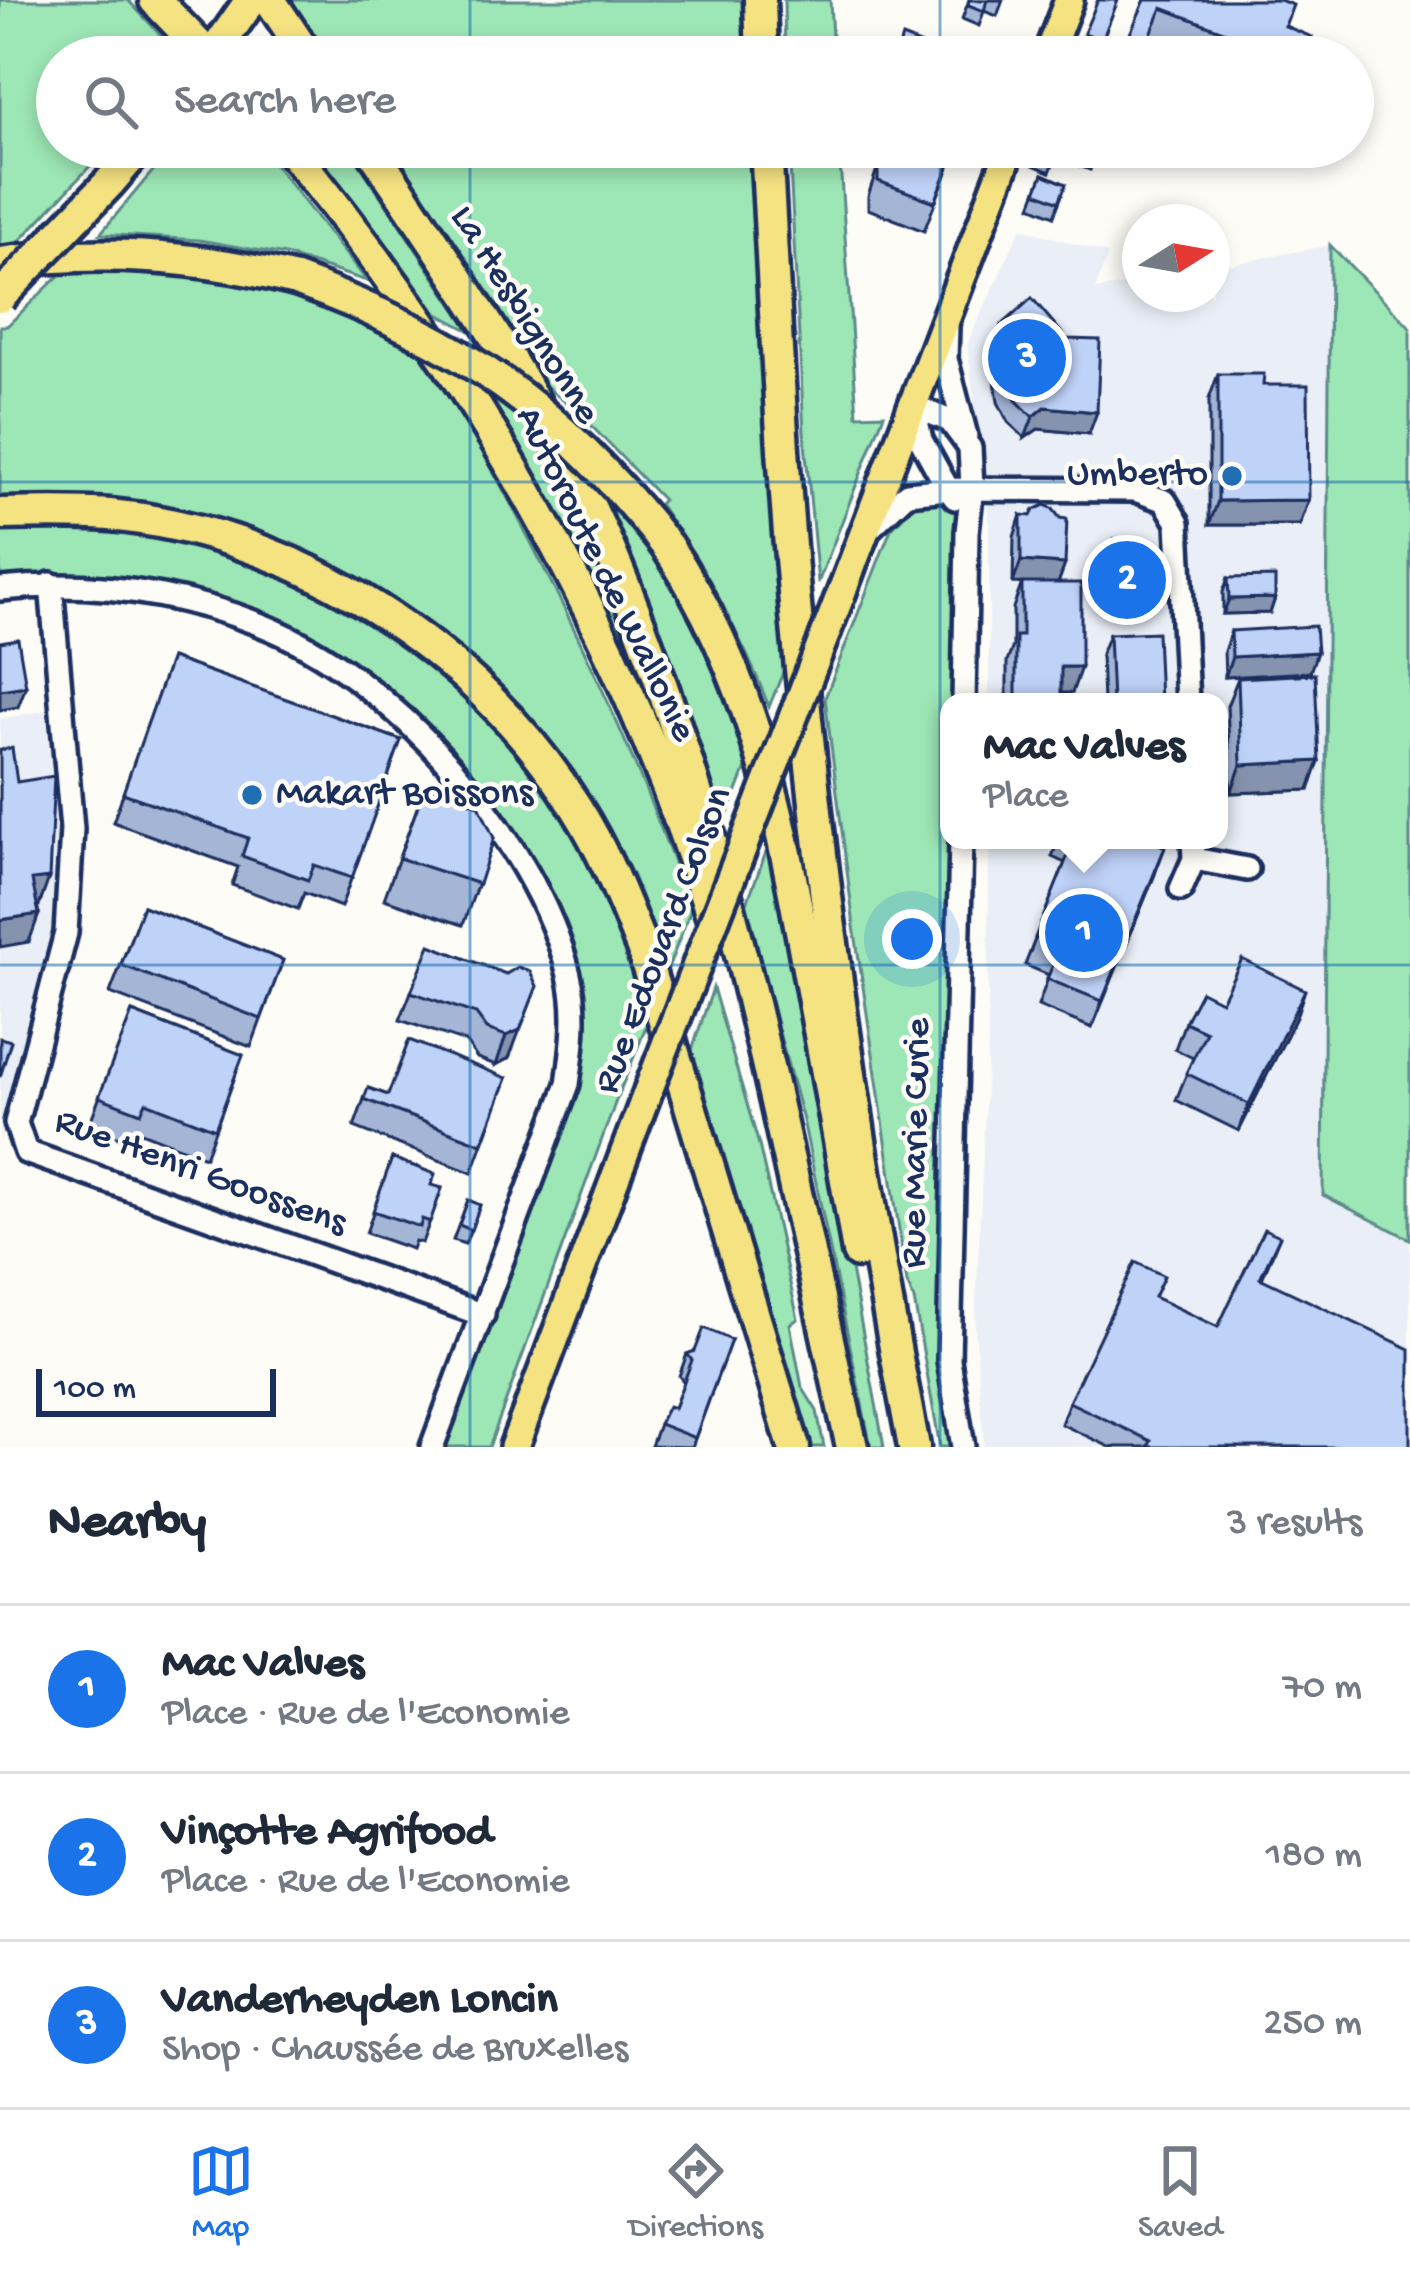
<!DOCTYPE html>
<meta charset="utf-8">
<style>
:root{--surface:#fff;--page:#f2f2f3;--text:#1f2937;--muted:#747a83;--line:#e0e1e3;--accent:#1a73e8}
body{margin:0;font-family:"Gochi Hand",sans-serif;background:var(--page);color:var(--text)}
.compass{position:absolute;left:1122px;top:204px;width:108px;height:108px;border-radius:50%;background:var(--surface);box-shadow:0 6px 18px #0003;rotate:79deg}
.scale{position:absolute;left:36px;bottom:30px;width:240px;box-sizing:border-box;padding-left:12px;border:6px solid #1b2f5e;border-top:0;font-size:33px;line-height:42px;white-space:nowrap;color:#1b2f5e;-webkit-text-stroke:9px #fdfcf7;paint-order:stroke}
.you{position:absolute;left:912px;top:939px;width:42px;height:42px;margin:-30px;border:9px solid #fff;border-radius:50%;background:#1a73e8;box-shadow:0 0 0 18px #1a73e833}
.badge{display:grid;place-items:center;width:78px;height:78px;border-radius:50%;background:var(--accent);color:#fff;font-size:39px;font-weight:700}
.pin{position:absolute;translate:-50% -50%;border:6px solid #fff;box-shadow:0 3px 12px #0006}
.popup{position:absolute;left:940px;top:693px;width:288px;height:156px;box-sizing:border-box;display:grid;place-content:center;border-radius:24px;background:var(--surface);filter:drop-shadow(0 3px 9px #0005);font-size:39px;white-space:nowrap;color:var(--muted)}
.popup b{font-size:45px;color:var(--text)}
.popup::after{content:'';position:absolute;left:50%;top:100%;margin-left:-24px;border:24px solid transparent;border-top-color:var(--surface)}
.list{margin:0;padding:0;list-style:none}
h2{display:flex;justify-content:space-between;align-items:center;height:156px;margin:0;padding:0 48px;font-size:51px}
h2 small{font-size:39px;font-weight:400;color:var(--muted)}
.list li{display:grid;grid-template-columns:78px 1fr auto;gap:36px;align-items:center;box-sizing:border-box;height:168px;padding:0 48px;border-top:3px solid var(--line)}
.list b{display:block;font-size:45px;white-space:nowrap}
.list p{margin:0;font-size:39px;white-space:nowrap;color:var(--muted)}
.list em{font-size:39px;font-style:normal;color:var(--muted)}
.icon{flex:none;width:66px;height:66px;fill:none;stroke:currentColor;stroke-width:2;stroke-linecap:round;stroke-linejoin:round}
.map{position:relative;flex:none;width:1410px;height:1447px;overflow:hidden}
.search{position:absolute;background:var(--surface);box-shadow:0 6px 18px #0003;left:36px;right:36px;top:36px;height:132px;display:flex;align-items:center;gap:30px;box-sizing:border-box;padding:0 42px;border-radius:66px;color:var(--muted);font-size:45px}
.sheet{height:660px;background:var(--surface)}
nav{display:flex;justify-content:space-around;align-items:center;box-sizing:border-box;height:168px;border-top:3px solid var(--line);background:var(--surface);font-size:33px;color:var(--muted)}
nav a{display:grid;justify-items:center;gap:6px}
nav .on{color:var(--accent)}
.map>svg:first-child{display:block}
</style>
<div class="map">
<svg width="1410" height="1447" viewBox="0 0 1410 1447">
<rect width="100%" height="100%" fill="#fdfcf7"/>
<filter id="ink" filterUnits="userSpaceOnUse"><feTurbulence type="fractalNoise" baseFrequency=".00833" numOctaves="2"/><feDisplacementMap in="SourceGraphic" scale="24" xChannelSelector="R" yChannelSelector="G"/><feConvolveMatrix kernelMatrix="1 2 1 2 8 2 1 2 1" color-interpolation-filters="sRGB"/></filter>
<g filter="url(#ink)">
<g fill="#eaeff7">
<path d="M1021,228l87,26 -13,36 45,-8v12h72v-26l118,-23 -7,949 87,45v208h-426l-9,-116 13,-291 1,-200h230v-138h-230v-177l-22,-181z"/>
<path d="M53,709l6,37 2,170 -10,53 -51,173v-423z"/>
</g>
<g fill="#9de6b5" stroke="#5c8a8a" stroke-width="3">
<path d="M0,0h128l52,56 -123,1v90h51l-90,96 -18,3z"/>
<path d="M285,0h461l3,57h-426z"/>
<path d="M784,0h46l3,57h-48z"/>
<path d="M173,147h88l106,134 -82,-26 -86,-15 -99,-6z"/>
<path d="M306,147h42l122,184 -47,-25z"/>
<path d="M384,147h369l35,513 -19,47c-28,-74 -65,-138 -110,-203l4,-4 -84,-87 -47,-38z"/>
<path d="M789,147h50l18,268 27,-1 -66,169 -14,-151z"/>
<path d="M1330,245l80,82v912l-87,-44z"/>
<path d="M67,268c82,1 158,8 237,26l3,7c34,14 79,25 109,48 19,13 62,92 74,116 80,147 145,287 201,444l-24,62c-12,-34 -22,-70 -38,-103 -84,-178 -248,-308 -439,-352 -35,-7 -72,-17 -108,-18 -27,-1 -55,2 -82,2v-174h7z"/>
<path d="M483,389l41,28 57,111 58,142 -3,11 -103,-207z"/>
<path d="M922,497l29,3 10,24 -6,60 -1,118h-5l6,745h-15l-26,-147 -7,-17 -53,-357 -29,-228 66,-169z"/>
<path d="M616,508l47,63 31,53 6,-2 54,126 -30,76 -49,-152 -67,-162z"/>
<path d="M20,528c39,0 79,0 117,6 203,35 380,166 465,353 10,21 49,108 48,127 0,6 -28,71 -33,84 -43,116 -85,233 -128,349h-47l131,-355 5,-118 -11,-40 -28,-55 -73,-108 -200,-153 -266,-38v-50z"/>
<path d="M771,839l113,608h-13l-68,-327 -58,-212z"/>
<path d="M713,988l46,157 39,174 -8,5 12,63 15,24 7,36h-12l-122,-391z"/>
</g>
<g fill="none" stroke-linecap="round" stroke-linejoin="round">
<g stroke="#1b2f5e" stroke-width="30">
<g id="minor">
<path d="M947,326l-1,33 20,77"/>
<path d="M914,406l7,34 27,49 187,1 30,11 13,22 9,179"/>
<path d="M914,406l36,15 20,27 2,39 -5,45 -3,170"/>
<path d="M866,532l41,-39 41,-4 7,9"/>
<path d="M51,584l21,245 -6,104 -50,190 10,29 457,163"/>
<path d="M0,589c88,-9 176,3 259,35 132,50 277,215 310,351 9,36 4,73 -1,109l-136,363"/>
<path d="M961,840l-12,520 14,87"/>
<path d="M1194,859l53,10"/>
<path d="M1181,889l13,-30 -1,-19"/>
</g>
</g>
<g stroke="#1b2f5e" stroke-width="36">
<g id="major">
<path d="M1047,57l22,-57"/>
<path d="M839,599l172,-452"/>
<path d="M514,1447l134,-356"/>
</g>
</g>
<g stroke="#1b2f5e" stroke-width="39">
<g id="highway">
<path d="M155,0l55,57"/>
<path d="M270,0l38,57"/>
<path d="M760,0l2,57"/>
<path d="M211,57l40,-57"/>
<path d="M288,147c188,227 339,493 426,775"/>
<path d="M370,147c91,134 186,272 248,423 116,281 166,582 234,877"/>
<path d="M766,147c8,133 13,267 24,399 25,302 65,604 124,901"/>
<path d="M109,183l31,-36"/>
<path d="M0,263c100,-15 198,-7 296,17"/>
<path d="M0,514c37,-1 73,-2 110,1 187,18 367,134 466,292 28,44 47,93 66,141l152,499"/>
<path d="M667,546c87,129 115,277 142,428 17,93 34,185 49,278"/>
</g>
</g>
<use href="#minor" stroke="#fdfcf7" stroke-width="21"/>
<use href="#major" stroke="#f5e382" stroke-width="27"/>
<use href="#highway" stroke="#f5e382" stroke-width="30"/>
<g stroke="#1b2f5e" stroke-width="36" stroke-linecap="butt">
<path id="major-bridge" d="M648,1091l191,-492"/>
</g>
<g stroke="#1b2f5e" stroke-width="39" stroke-linecap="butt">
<g id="highway-bridge">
<path d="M296,280c163,59 264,128 371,266"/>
<path d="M0,297l109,-114"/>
</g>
</g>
<use href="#major-bridge" stroke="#f5e382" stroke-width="27"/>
<use href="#highway-bridge" stroke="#f5e382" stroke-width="30"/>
</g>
<g fill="#a4b5d5" stroke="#1b2f5e" stroke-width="3">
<path d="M969,0h34l-6,16 -13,-5 -5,15 -17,-7z"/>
<path d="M1098,0h20l-22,55 -17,-7z"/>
<path d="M1145,0l140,26 20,31h-93l-60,-22 -9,22h-22z"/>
<path d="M867,147h90l-33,84 -56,-22v-13l11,-33 -15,-6z"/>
<path d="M1040,147h59l-9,23 -34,-13 -6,15 -17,-7z"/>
<path d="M1043,174l23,10 -12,32 -23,-10z"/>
<path d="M1001,326l88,108 -51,-5 -13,9 -17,-16 -10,-20 -4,-29 3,-22 -4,-4z"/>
<path d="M1218,374l45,11 37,140h-91v-126z"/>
<path d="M1021,515l44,49 -7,19 14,110h-11v9h-54v-40l6,-16v-38l9,-25h-9l1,-46z"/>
<path d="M1114,540l36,48 -5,14 -25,1 1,-13 -10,-1 -2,-35z"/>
<path d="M1228,578l47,20 -5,15 -47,1v-22z"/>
<path d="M1231,631l79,41 -85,5 -1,-26z"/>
<path d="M1109,634l51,68h-57l-2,-47z"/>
<path d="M171,658l230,82 -60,167 -37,-14 -6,16 -66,-24 6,-18 -125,-45z"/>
<path d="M1238,678l81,83 -10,29 -78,3 -4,-87z"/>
<path d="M425,786l69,52 -31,87 -79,-26z"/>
<path d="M1058,840h92l5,34 -63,154 -54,-22 11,-31 -24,-10 40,-102 -13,-6z"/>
<path d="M143,906l140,54 -32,87 -141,-54z"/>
<path d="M506,974l3,84 -13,7 -19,-7 -11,-16 -66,-22 11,-28z"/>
<path d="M1221,1001l75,16 -57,114 -63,-31 17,-42 -18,-9 10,-27z"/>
<path d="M132,1012l111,43 -38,102 -69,-27 -5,12 -42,-17z"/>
<path d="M507,1078l-35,95 -118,-46 14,-39 20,7z"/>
<path d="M392,1158l39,27 11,3 -20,55 -7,-2 -3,8 -46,-16z"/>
<path d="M468,1200l12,5 -15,39 -12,-4z"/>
<path d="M1280,1236l-18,43 148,168h-300l-49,-23 8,-22 87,-104 62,29z"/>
<path d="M731,1340l-39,107 -41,-1 8,-22 15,-16 10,-26 -5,-6 8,-22z"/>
</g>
<g fill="#8693ae" stroke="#1b2f5e" stroke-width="3">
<path d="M1045,407l52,5 -8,22 -51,-5 -13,9 8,-21z"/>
<path d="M1309,500l-9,25h-91l9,-24z"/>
<path d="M1021,561l44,3 -8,22 -44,-3z"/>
<path d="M1116,575h10l-5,15 -10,-1z"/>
<path d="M1150,588l-5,14 -25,1 6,-14z"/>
<path d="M1275,598l-5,15 -47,1 6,-15z"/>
<path d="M1317,652l-7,20 -85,5 7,-20z"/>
<path d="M1061,667h20l-9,26h-20z"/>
<path d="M26,686l-8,21 -18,3v-20z"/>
<path d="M1319,761l-10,29 -78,3 10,-28z"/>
<path d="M1165,847l-10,27 -63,154 10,-27z"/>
<path d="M49,878l-10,28 -17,3 10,-29z"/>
<path d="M39,914l-10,28 -29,5v-27z"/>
<path d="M537,986l-28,72 -13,7 10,-29z"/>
<path d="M1305,990l-9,27 -57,114 10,-27z"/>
</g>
<g fill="#bfd2f8" stroke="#1b2f5e" stroke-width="3">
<path d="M969,0h18l-3,11 -16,-6z"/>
<path d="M1098,0h20l-16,40 -18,-7z"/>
<path d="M1145,0h135l13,5 -8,21 27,11 -7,20h-13l-130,-49 -15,35 -18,-7z"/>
<path d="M902,37l50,20h-56z"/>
<path d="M885,147h71l-21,55 -57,-21v-13z"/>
<path d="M1041,147h18l-2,7z"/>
<path d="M1043,174l23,10 -7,18 -23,-10z"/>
<path d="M1032,298l35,41 33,1 -3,72 -52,-5 -12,10 -17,-17 -10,-20 -4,-29 3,-21 -4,-4z"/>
<path d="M1218,374h46l-1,11h45l1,115 -91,1z"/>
<path d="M1045,505l7,3 8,10 7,1 -2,45 -44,-3v-46l10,1 3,-6z"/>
<path d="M1138,539l1,5h9l2,44 -24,1v-14h-10l-2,-35z"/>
<path d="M1275,577v21l-46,1 -1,-21z"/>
<path d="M1022,583h59v84h-20v35h-45v-66h6z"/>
<path d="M1315,626l2,26 -85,5 -1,-26z"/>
<path d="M1157,632l3,69 -48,1 -3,-68z"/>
<path d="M18,639l8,47 -26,4v-48z"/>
<path d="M171,658l230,82 -49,138 -38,-13 -6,15 -66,-24 6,-18 -125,-45z"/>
<path d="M1315,674l4,87 -78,4 -3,-87z"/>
<path d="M12,748l5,34 37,-6 -5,102 -17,2 7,34 -39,6v-170z"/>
<path d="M425,786l54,19 15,33 -15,46 -80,-26z"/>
<path d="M1074,840h76l15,7 -63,154 -55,-22 13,-31 -25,-10z"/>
<path d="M143,906l140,54 -22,59 -140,-54z"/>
<path d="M430,945l76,29 12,-7 12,4 7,15 -17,44 -14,6 -19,-7 -11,-15 -65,-22z"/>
<path d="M1242,959l63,31 -56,114 -63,-31 20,-41 -21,-10 16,-31 20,10z"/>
<path d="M132,1012l111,43 -28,74 -69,-27 -5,11 -42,-16z"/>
<path d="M0,1038l11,3 -11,36z"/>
<path d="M409,1040l98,38 -25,66 -118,-45 4,-11 20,7z"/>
<path d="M392,1158l43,16 -4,11 11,3 -12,34 -8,-3 -2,8 -47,-16z"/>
<path d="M468,1200l12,5 -9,25 -12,-5z"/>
<path d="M1264,1229l16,7 -20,42 150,71v98h-262l3,-6 -82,-39 66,-140 29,14 -10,21 64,30z"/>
<path d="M704,1328l27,12 -36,98 -36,-14 9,-18 6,2 18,-48 -5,-6 8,-3z"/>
</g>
</g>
<path fill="none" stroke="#1f6fb2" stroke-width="3" stroke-opacity="0.55" d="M470,0v57M940,0v57M470,147v1300M940,147v1300M0,482h1410M0,965h1410"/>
<g fill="#1f6fb2" stroke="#fdfcf7" stroke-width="4.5">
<circle cx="1232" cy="476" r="12"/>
<circle cx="252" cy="795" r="12"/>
</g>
<g text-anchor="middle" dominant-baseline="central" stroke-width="9" stroke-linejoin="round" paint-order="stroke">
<g font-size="39" fill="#1b2f5e" stroke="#fdfcf7">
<text transform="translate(523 316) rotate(58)">La Hesbignonne</text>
<text transform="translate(604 575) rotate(64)">Autoroute de Wallonie</text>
<text transform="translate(665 941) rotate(-69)">Rue Edouard Colson</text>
<text transform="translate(918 1143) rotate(-89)">Rue Marie Curie</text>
<text transform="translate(200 1174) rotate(20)">Rue Henri Goossens</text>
</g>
<g font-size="39" fill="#1b2f5e" stroke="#fdfcf7" text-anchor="end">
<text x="1208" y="476">Umberto</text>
<text x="276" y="795" text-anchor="start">Makart Boissons</text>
</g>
</g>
</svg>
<svg class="compass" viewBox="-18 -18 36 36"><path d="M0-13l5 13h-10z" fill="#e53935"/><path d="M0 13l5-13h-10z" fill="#747a83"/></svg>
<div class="scale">100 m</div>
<div class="you"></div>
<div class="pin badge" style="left:1084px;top:933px">1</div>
<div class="popup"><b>Mac Valves</b>Place</div>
<div class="pin badge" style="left:1127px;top:580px">2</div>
<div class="pin badge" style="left:1027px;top:358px">3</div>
<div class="search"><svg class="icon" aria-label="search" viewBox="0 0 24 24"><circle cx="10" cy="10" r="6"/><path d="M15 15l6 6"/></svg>Search here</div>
</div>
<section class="sheet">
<h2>Nearby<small>3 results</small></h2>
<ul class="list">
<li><span class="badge">1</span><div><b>Mac Valves</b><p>Place · Rue de l'Economie</p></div><em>70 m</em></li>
<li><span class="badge">2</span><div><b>Vinçotte Agrifood</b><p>Place · Rue de l'Economie</p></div><em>180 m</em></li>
<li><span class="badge">3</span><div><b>Vanderheyden Loncin</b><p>Shop · Chaussée de Bruxelles</p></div><em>250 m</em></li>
</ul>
</section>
<nav>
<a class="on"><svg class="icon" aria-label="map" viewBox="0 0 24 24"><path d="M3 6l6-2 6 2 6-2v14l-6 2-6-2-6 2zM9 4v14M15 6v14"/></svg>Map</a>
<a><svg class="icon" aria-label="directions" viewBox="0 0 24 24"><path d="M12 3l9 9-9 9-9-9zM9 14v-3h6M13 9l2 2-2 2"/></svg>Directions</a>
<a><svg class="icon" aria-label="saved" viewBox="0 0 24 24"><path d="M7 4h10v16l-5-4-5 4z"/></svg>Saved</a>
</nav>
